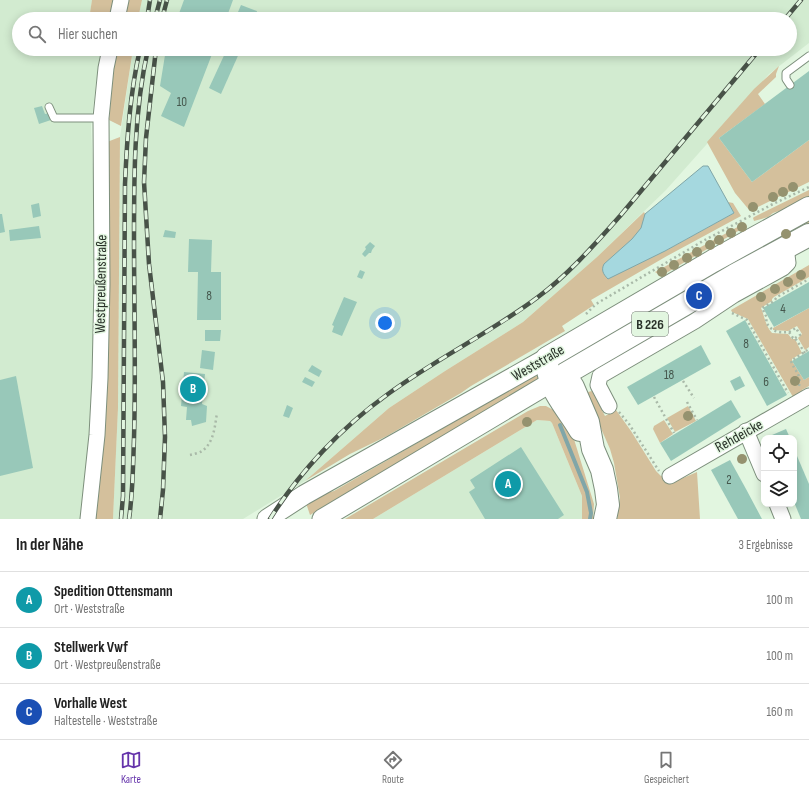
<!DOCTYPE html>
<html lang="de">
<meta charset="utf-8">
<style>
:root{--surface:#fff;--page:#f2f2f2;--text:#222;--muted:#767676;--line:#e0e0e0;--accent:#6534ab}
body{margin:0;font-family:"Sofia Sans Condensed",sans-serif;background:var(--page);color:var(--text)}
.controls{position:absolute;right:12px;bottom:12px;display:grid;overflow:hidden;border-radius:8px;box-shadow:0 2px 10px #0003}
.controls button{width:36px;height:36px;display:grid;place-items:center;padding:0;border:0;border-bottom:1px solid var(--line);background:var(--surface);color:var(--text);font:20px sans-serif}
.you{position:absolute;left:385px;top:323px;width:14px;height:14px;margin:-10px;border:3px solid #fff;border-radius:50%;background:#1a73e8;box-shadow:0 0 0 6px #1a73e833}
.badge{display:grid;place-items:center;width:26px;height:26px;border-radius:50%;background:var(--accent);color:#fff;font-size:13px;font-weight:700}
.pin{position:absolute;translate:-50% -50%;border:2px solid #fff;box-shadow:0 1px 4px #0006}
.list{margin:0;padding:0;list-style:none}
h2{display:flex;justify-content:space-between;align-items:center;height:52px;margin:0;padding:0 16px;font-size:17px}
h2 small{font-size:13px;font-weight:400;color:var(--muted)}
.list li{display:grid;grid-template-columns:26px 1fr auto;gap:12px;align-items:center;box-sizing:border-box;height:56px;padding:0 16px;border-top:1px solid var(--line)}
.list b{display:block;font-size:15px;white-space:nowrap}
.list p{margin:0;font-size:13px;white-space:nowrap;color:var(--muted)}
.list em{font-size:13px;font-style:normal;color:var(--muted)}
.icon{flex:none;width:22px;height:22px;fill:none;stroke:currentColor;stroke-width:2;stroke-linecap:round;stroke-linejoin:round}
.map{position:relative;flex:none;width:809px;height:519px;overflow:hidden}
.search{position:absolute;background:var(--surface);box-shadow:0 2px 10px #0003;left:12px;right:12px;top:12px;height:44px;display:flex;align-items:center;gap:10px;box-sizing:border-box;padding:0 14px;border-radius:22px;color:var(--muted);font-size:15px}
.sheet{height:220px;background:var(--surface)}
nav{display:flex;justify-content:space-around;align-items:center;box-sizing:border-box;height:56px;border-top:1px solid var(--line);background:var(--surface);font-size:11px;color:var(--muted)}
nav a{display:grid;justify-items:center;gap:2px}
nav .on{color:var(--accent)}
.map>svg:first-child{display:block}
</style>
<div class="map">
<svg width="809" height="519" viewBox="0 0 809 519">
<rect width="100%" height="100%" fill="#e2f6e0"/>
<g fill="#d2ebd0">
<path d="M0,0h92l-3,19h-70v30h85l-8,33 -5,44 7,160 -2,125 -10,62 -6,46h-80z"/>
<path d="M142,0h667v43l-40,31 -103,116 -69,67 -74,65 -78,49 -56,37 -84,73 -62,38h-130l5,-111 2,-271 13,-88h657v-30h-652z"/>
<path d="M537,420l13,1 2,2 30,73v23h-209z"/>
</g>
<g fill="#d4c09c">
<path d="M92,0h24l-5,19h-22z"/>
<path d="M128,0h14l-4,19h-14z"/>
<path d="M117,49h16l-12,77 -12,-6 5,-58z"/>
<path d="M779,66l-3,8v3l-18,17 7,10 -46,34 33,44 57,-42v42l-59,29 -15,-18 -28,-51 47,-53z"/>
<path d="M120,137l-2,271 -5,111h-21l15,-377z"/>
<path d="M809,190v9l-22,11h-5l-9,3 -5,4 -14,4 -1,-3 1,-1z"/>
<path d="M728,202l5,1 8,13 -74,40 -76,44 3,5 -32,21 3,5 -94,55 -10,7 -74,43 -37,18 -45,27 84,-73 56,-37 78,-49 74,-65 47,-45 21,39 69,-38z"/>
<path d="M809,218v7l-226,129 -3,-5z"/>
<path d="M743,224l2,3 -84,49 -6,-4z"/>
<path d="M809,265v12l-35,20 -2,2v2l-11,7c4,9 4,17 11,25l16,1 4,5h3l7,14 -10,6v2l12,19 5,-3v9l-7,4v2l-9,5 -45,-78 -16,-7 -1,-2z"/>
<path d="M809,308v39l-4,3 -7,-12 4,-4 -5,-8 -9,5 -15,-1v-2z"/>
<path d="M540,375l1,2 -13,9 -218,129 -4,-12 13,-8 15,-4 196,-113z"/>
<path d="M592,391l13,25 11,-6 15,21 25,40 5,5 15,5 21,-9 3,47h-83l3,-21 -6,-35 -4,-14 -21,-48 -1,-9z"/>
<path d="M540,406h6l13,7 14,23 21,68 -1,15h-11v-23l-30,-73 -2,-2 -13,-1 -164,99h-28l183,-108z"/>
<path d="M688,406l8,15 -21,11 -8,-14z"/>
<path d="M664,420l9,14 -13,9 -7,-14 1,-3z"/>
</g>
<path fill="#a5d8df" stroke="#80a6a8" d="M703,166h5l26,47 -69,38 -57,28c-5,-5 -7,-9 -4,-15l28,-25 9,-11 4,-14z"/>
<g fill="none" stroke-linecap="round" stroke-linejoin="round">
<path stroke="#80a6a8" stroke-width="4" d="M560,425l27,67 4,21 -1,6"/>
</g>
<g fill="#98c8b9">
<path d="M184,0h49l-7,19h-49z"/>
<path d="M241,5l16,6 -2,8h-20z"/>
<path d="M166,49h48l-30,78 -23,-11 10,-23 -11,-7z"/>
<path d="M227,49h14l-20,45 -12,-6z"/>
<path d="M809,71v69l-57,42 -33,-44z"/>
<path d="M42,106l3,8 4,-1 2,7 -12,4 -5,-16z"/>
<path d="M39,203l2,13 -8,2 -2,-13z"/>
<path d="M0,214h2l3,18 -5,1z"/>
<path d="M39,226l2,12 -31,3 -1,-11z"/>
<path d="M165,230l11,2 -1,6 -12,-1z"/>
<path d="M189,239l23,1 -1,32h10v48h-24l1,-48h-10z"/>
<path d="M370,242l5,4 -3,4 -1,3h-2l-4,4 -3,-3 4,-5 -1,-2z"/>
<path d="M360,270l5,2 -3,7 -5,-2z"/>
<path d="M809,282v26l-35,19 -11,-19z"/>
<path d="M344,297l13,5 -15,34 -10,-4 2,-6 -2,-1z"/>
<path d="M745,320l42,75 -20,11 -41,-75z"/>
<path d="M205,330h16l-1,11h-15z"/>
<path d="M701,345l10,19 -73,41 -11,-18z"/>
<path d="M202,350l13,2 -2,18 -13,-2z"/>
<path d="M809,351v26l-5,3 -12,-19z"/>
<path d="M312,365l10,6 -3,6 -11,-6z"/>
<path d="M184,372l21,2 -3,30 5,2 -1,16 -14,4 -1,-6h-5l1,-13 -6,-1z"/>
<path d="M16,376l17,92 -33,8v-96z"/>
<path d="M740,376l5,10 -10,5 -5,-10z"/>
<path d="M305,377l10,5 -3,5 -10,-5z"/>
<path d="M731,400l10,17 -70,44 -11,-18z"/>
<path d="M287,405l6,3 -4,10 -6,-2z"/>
<path d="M786,429l4,9h-25z"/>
<path d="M521,447l43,68 -6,4h-73l-16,-27 6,-4 -5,-8z"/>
<path d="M794,449l15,35v35h-8l-7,-17z"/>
<path d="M730,460l16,29 16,30h-24l-27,-49z"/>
</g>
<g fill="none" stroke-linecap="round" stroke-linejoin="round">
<g stroke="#7d8f7c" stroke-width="9">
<g id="service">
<path d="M790,85l-4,-6v-6l23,-17"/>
<path d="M49,107l5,11h47"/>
</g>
</g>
<g stroke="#7d8f7c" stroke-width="17">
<g id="minor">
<path d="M117,19l4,-19"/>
<path d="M609,406l-11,-21 2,-9 95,-55 39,-26 49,-27 5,-5 -2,-16"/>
<path d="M746,431l18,43"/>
<path d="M670,476l139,-80"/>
<path d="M777,504l6,15"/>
<path d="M88,519l9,-84 3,-57 2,-94 -1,-166 5,-50 4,-19"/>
</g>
</g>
<g stroke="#7d8f7c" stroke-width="21">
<g id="tertiary">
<path d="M267,519l37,-24 243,-137"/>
<path d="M322,519l228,-136"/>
</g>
</g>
<g stroke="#7d8f7c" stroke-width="24">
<g id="primary">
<path d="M580,430c-15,-26 -33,-40 -33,-72l166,-97 96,-53"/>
<path d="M605,519l3,-14 -2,-16 -4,-19 -9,-21 -5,-27 -15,-35 -8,-13 170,-99 74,-40"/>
</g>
</g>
<g stroke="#a9b9a8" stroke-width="2.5" stroke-dasharray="2 3" stroke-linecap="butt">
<path d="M732,313l15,7 41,73"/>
<path d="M586,314l10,-10 107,-63 68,-36 38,-18"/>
<path d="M789,332l7,-4 4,7 -5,3"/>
<path d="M805,353l-10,-15h-2l-4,-6c-11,1 -17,0 -23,-10l1,-4 -5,-10 12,-7 3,-4 32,-18"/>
<path d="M683,381l11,17"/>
<path d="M799,386c3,-11 -4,-14 -8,-25l18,-12"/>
<path d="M654,397l20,36"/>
<path d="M687,402l10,18"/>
<path d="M619,412l10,12 30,47"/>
<path d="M190,455c4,-1 9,-2 12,-4 12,-8 13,-26 15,-38"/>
</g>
<use href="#service" stroke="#fff" stroke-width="7"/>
<use href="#minor" stroke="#fff" stroke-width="15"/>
<use href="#tertiary" stroke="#fff" stroke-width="19"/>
<use href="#primary" stroke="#fff" stroke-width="22"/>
<g stroke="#485248" stroke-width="4.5">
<g id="rail">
<path d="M147,19l3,-19"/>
<path d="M155,19l5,-19"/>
<path d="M162,19l5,-19"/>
<path d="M785,19l16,-19"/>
<path d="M156,49l-10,89 -2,44 5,82 14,118 2,55 -2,53 -3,29"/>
<path d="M121,519l2,-23 2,-312c2,-46 5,-91 15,-135"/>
<path d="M129,519c4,-27 4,-54 5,-81 2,-67 0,-133 0,-200 0,-63 0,-127 14,-189"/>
<path d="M270,519c30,-48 72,-92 118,-125 48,-35 102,-61 150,-97 31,-23 57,-53 82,-81l140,-167"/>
</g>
</g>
<use href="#rail" stroke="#e2f6e0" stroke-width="3" stroke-dasharray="9" stroke-linecap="butt"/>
</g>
<g fill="#95926f">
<circle cx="793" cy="187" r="5"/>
<circle cx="783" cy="192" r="5"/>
<circle cx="773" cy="197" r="5"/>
<circle cx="753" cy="207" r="5"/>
<circle cx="742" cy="227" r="5"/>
<circle cx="731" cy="233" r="5"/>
<circle cx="786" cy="234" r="5"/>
<circle cx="719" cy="240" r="5"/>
<circle cx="710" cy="245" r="5"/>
<circle cx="697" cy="252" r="5"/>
<circle cx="687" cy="258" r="5"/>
<circle cx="674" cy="265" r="5"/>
<circle cx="662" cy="272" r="5"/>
<circle cx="801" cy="275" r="5"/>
<circle cx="788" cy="282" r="5"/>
<circle cx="775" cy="289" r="5"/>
<circle cx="761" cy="297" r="5"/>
<circle cx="795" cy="381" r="5"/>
<circle cx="688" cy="416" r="5"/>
<circle cx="527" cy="422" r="5"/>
<circle cx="742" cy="459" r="5"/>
</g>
<g text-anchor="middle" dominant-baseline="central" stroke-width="3" stroke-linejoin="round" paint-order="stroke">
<g font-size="13" fill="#45574d">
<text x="182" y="102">10</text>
<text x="209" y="296">8</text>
<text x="783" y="309">4</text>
<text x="746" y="344">8</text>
<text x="669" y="375">18</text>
<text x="766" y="382">6</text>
<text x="729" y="480">2</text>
</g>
<rect fill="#e2f6e0" stroke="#606c60" stroke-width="1" x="632" y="312" width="36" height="24" rx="3"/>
<g font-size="14" font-weight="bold" fill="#293129">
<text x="650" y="324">B 226</text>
</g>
<g font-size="15" fill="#293129" stroke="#e2f6e0">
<text transform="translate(101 284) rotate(-89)">Westpreußenstraße</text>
<text transform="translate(538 363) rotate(-30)">Weststraße</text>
<text transform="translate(739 436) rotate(-29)">Rehdeicke</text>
</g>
</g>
</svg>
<div class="controls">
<button><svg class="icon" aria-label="locate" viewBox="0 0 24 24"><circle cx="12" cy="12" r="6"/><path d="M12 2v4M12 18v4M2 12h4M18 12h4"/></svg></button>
<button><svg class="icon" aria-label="layers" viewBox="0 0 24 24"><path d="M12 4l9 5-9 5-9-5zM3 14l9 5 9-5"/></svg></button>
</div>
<div class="you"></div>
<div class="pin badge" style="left:508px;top:484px;background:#0f9aa8">A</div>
<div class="pin badge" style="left:193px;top:389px;background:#0f9aa8">B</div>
<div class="pin badge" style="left:699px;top:296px;background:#1a4fb4">C</div>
<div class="search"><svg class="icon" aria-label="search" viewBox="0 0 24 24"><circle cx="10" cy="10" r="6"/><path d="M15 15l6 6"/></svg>Hier suchen</div>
</div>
<section class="sheet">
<h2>In der Nähe<small>3 Ergebnisse</small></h2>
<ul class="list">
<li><span class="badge" style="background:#0f9aa8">A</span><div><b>Spedition Ottensmann</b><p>Ort · Weststraße</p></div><em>100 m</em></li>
<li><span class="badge" style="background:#0f9aa8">B</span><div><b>Stellwerk Vwf</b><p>Ort · Westpreußenstraße</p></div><em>100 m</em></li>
<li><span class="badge" style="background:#1a4fb4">C</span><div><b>Vorhalle West</b><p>Haltestelle · Weststraße</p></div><em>160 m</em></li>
</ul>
</section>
<nav>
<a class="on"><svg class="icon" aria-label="map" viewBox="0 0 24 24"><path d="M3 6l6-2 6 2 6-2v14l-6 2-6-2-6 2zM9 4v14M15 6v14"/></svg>Karte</a>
<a><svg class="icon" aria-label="directions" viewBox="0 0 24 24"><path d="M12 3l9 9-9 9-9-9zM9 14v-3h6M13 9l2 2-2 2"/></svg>Route</a>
<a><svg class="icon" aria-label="saved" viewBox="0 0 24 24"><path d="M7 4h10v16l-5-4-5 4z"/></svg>Gespeichert</a>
</nav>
